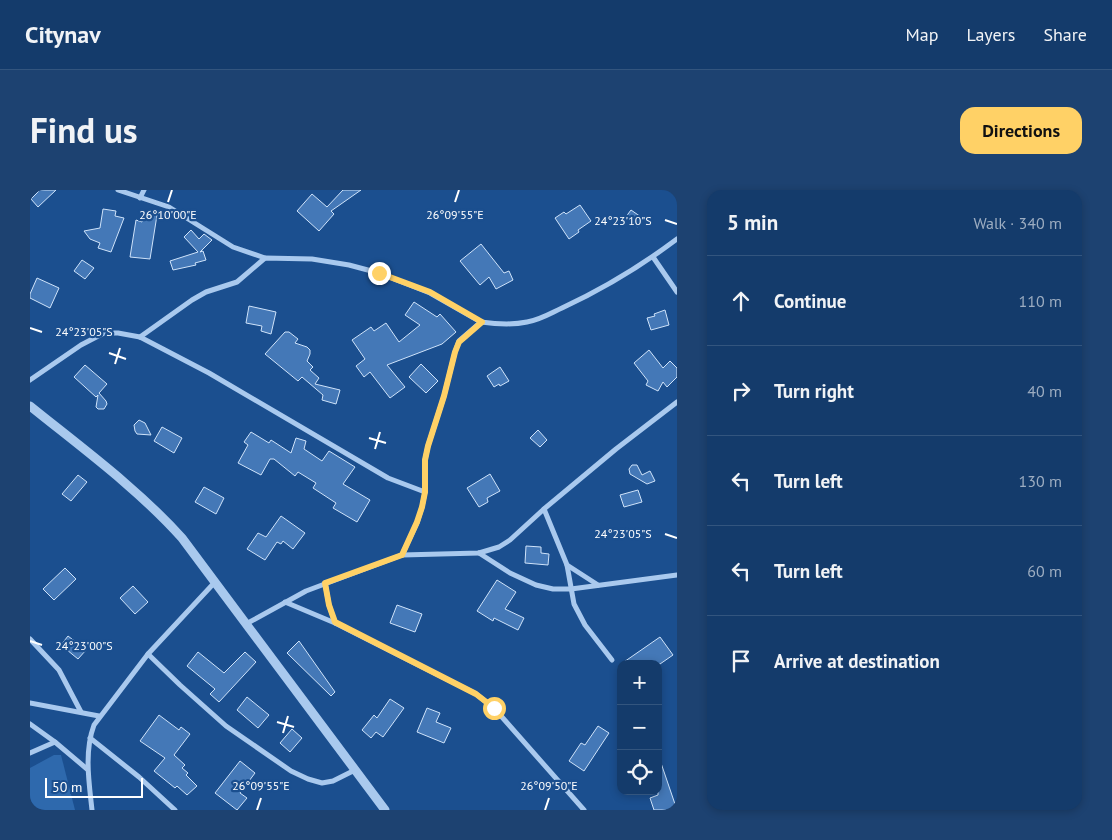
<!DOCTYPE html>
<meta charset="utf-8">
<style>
:root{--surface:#143b6b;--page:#1d4271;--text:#f1f3f6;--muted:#9dadc1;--line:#33557e;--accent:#ffd166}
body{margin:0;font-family:"PT Sans",sans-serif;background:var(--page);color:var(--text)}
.controls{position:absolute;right:15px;bottom:15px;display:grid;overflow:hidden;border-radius:10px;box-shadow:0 2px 8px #0003}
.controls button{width:45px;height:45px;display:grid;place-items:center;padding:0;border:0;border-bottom:1px solid var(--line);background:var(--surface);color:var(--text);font:25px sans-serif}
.scale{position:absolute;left:15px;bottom:12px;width:98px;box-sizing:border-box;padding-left:5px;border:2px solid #fff;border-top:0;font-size:14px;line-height:18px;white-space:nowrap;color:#fff;-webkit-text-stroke:4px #1b4f8f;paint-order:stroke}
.stop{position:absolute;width:15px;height:15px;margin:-11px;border:4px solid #ffd166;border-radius:50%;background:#fff}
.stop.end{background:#ffd166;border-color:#fff;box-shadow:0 1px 5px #0008}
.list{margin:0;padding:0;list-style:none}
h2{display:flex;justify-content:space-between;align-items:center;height:65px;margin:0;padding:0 20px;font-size:21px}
h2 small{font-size:16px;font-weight:400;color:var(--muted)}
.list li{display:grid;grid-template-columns:32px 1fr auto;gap:15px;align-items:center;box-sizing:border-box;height:90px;padding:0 20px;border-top:1px solid var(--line)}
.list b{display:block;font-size:19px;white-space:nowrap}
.list em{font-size:16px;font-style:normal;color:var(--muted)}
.icon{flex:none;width:28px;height:28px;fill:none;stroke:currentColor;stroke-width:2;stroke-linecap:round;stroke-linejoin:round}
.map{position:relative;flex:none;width:647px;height:620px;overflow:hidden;border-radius:15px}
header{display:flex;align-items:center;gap:30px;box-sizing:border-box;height:70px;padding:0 25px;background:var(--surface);border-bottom:1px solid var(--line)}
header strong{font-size:24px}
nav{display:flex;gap:28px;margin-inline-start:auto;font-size:18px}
.intro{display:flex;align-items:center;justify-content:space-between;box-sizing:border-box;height:120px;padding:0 30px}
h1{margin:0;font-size:35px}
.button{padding:12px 22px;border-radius:15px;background:var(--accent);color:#111;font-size:18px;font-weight:700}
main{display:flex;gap:30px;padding:0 30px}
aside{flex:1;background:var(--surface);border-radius:15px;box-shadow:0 2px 8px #0003}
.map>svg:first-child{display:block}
</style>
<header>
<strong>Citynav</strong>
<nav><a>Map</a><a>Layers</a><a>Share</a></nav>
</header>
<div class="intro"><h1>Find us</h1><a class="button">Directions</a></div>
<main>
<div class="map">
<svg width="647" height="620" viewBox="0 0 647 620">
<rect width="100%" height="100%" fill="#1b4f8f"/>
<path fill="#2e69ad" d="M24,565h7l14,55h-45v-42z"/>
<g fill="#4478b7" stroke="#cfe3fa">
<path d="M10,0h16l-18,17 -7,-8z"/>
<path d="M313,0h18l-30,21 3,3 -15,17 -22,-20 15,-17 15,13z"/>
<path d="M550,15l11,16 -13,9 1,2 -10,7 -14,-21 9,-6 2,2z"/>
<path d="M73,19l13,2 -1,5 9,2 -13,34 -13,-4 2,-5 -10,-4 -6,-8 16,-3z"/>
<path d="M601,20l13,9 -6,8 -13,-9z"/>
<path d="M113,24l14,1 -7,44 -20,-2 6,-37 6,2z"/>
<path d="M161,40l8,9 5,-5 8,6 -12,12 3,-1 3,9 -11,3 1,2 -23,5 -3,-9 28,-9 -14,-15z"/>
<path d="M451,54l23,29 5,-2 4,9 -17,9 -7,-12 -9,8 -20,-24z"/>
<path d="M52,70l12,8 -9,11 -11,-8z"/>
<path d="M7,88l22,10 -9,20 -20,-10v-4z"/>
<path d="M384,112l23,15 3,-3 16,18 -14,12 -55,21 18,22 -15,11 -20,-26 -6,5 -8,-11 9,-7 -13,-19 19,-13 3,4 12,-8 13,19 21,-17 -15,-10z"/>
<path d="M219,116l27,6 -5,22 -10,-3 1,-5 -16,-3z"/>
<path d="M635,120l4,15 -18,5 -4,-12 8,-2 -1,-2z"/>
<path d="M255,142h4l9,7 -3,4 12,4 3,3v4l-3,7 6,6 -3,3 9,8 -4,6 25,6 -4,14 -14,-4 1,-5 -21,-18 -4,4 -33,-27z"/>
<path d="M619,160l14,18 7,-7 7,7v9l-10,10 -4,-5 -5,9 -12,-6 2,-4 -14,-18z"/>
<path d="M391,174l17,17 -12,12 -17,-16z"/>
<path d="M55,175l22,19 -8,9 7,8 1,3 -3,5h-6l-2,-2 2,-12 -2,2 -22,-20z"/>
<path d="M470,177l9,14 -9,5 -1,-2 -5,3 -7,-11z"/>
<path d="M109,230l6,3 6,12 -14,-1 -2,-3 -1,-6z"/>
<path d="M132,237l20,11 -8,15 -20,-12z"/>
<path d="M508,240l9,10 -7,7 -10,-9z"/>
<path d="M221,242l18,11 2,-3 20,13 5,-15 10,3 -2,8 18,12 7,-10 26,16 -12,17 27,16 -13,22 -24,-14 3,-5 -23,-15 3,-5 -18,-11 -3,4 -21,-17h-4l-9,16 -23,-12 10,-18 -4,-3z"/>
<path d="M602,275h5l5,10 8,-4 5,10 -8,3 -17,-10 -1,-5z"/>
<path d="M460,284l10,17 -13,7 1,4 -9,5 -12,-19z"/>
<path d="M48,285l9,7 -16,19 -9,-7z"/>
<path d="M174,297l20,11 -8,16 -21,-12z"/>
<path d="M608,300l4,12 -18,5 -4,-12z"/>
<path d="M251,326l24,17 -12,16 -10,-8 -2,3 -4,-2 -12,18 -18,-11 11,-16 8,4z"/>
<path d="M496,356l15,1v6l8,1 -1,11 -23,-2z"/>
<path d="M35,378l11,11 -22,21 -11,-11z"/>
<path d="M467,390l19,12 -11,17 19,9 -6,12 -24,-12 -1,3 -16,-10z"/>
<path d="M103,396l15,16 -13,12 -15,-16z"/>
<path d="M367,415l25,9 -7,18 -25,-9z"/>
<path d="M38,446l18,14 -8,9 -17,-14z"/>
<path d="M630,447l13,18 -13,9h-39z"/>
<path d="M269,451l36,51 -4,4 -44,-43z"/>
<path d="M168,462l26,21 21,-21 11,10 -37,40 -9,-8 5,-5 -28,-23z"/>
<path d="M217,507l22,18 -11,13 -21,-18z"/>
<path d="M360,509l14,9 -21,29 -7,-5 -5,6 -9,-8 12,-15 3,3z"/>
<path d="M397,518l13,5 -4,9 15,6 -7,15 -27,-11z"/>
<path d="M129,525l20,15 2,-3 9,7 -16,21 11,10 -3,3 6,5 -2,2 11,11 -10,9 -10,-9 -2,2 -21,-17 11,-13 -25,-17z"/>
<path d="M568,536l11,7 -25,38 -15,-10 12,-18 4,2z"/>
<path d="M262,539l10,9 -12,14 -10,-9z"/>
<path d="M628,570h2l17,50h-23l-4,-12 8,-3z"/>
<path d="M210,571l15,12 -15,20 7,5 -10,12 -22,-17z"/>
</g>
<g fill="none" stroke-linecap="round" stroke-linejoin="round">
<g stroke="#a9c9ee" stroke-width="5">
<path d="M88,0l51,17 64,40 32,11"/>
<path d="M110,8l4,-8"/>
<path d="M623,67l24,35"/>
<path d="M110,147l52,-37 14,-8 31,-10 28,-24 47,1 37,6 30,8 51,20 51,29"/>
<path d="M0,190l51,-35 23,-12h14l22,4 69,36 179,105 37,14"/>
<path d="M514,319l23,56 31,20"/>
<path d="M449,363l31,20 26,12 17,4h18l106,-14"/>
<path d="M372,365l15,-32 5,-16 3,-15v-32l3,-14 16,-50 11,-44 4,-11 22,-19c15,2 32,3 46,0 13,-2 24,-9 35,-14 41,-19 79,-42 115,-69"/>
<path d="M537,375l7,39 11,21 27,35"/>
<path d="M295,393l4,22 6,18"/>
<path d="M255,412l50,21 141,71 18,14 90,102"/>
<path d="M216,434l60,-33 96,-36 77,-2 20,-6 11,-7 34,-31 72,-60 61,-47"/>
<path d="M0,449l29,31 22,42"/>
<path d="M118,464l32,31 46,41 65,45 17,8 14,4 11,-2 22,-11"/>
<path d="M0,513l69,13"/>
<path d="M0,534l25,18"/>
<path d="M60,548l49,39 36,33"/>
<path d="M0,563l25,-11 32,27"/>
<path d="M62,620c-3,-28 -8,-58 2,-85l54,-71 67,-72"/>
</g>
<path stroke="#a9c9ee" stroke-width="9" d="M0,216c52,42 107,82 152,132l203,272"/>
</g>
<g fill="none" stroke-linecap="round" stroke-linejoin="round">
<path stroke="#ffd166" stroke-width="6" d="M349,83l51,19 52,30 -23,20 -4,10 -11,44 -16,50 -3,14v32l-3,15 -5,15 -15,33 -77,28 4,22 6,17 141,72 18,14"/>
</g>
<path fill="none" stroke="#fff" stroke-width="2" d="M138,12l4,-12M425,12l4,-12M635,30l12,4M0,138l12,4M79,163l17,6M85,174l5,-16M339,248l17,5M345,259l5,-17M635,344l12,4M0,451l12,4M247,532l17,5M253,543l5,-17M227,620l4,-12M515,620l4,-12"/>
<g font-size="12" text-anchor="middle" fill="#fff" stroke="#1b4f8f" stroke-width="4.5" stroke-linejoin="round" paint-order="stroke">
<text x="138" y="29">26°10'00"E</text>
<text x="425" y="29">26°09'55"E</text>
<text x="593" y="35">24°23'10"S</text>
<text x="54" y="146">24°23'05"S</text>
<text x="593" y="348">24°23'05"S</text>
<text x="54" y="460">24°23'00"S</text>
<text x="231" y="600">26°09'55"E</text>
<text x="519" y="600">26°09'50"E</text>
</g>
</svg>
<div class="controls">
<button>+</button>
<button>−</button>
<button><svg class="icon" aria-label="locate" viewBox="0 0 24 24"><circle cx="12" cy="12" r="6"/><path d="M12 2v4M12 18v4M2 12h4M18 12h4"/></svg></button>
</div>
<div class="scale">50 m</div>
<div class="stop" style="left:464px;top:518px"></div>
<div class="stop end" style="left:349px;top:83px"></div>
</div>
<aside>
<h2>5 min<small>Walk · 340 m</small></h2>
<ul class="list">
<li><svg class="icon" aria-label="ahead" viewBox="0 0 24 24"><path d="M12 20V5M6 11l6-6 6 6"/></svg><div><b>Continue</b></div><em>110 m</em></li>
<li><svg class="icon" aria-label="right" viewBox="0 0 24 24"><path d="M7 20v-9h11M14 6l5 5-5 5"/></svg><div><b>Turn right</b></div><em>40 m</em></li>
<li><svg class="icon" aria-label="left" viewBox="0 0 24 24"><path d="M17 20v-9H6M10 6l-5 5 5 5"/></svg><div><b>Turn left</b></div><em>130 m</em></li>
<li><svg class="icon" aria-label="left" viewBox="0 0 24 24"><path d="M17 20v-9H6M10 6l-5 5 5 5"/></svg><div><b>Turn left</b></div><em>60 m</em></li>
<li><svg class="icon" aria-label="arrive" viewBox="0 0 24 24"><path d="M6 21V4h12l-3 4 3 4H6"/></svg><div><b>Arrive at destination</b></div></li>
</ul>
</aside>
</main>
